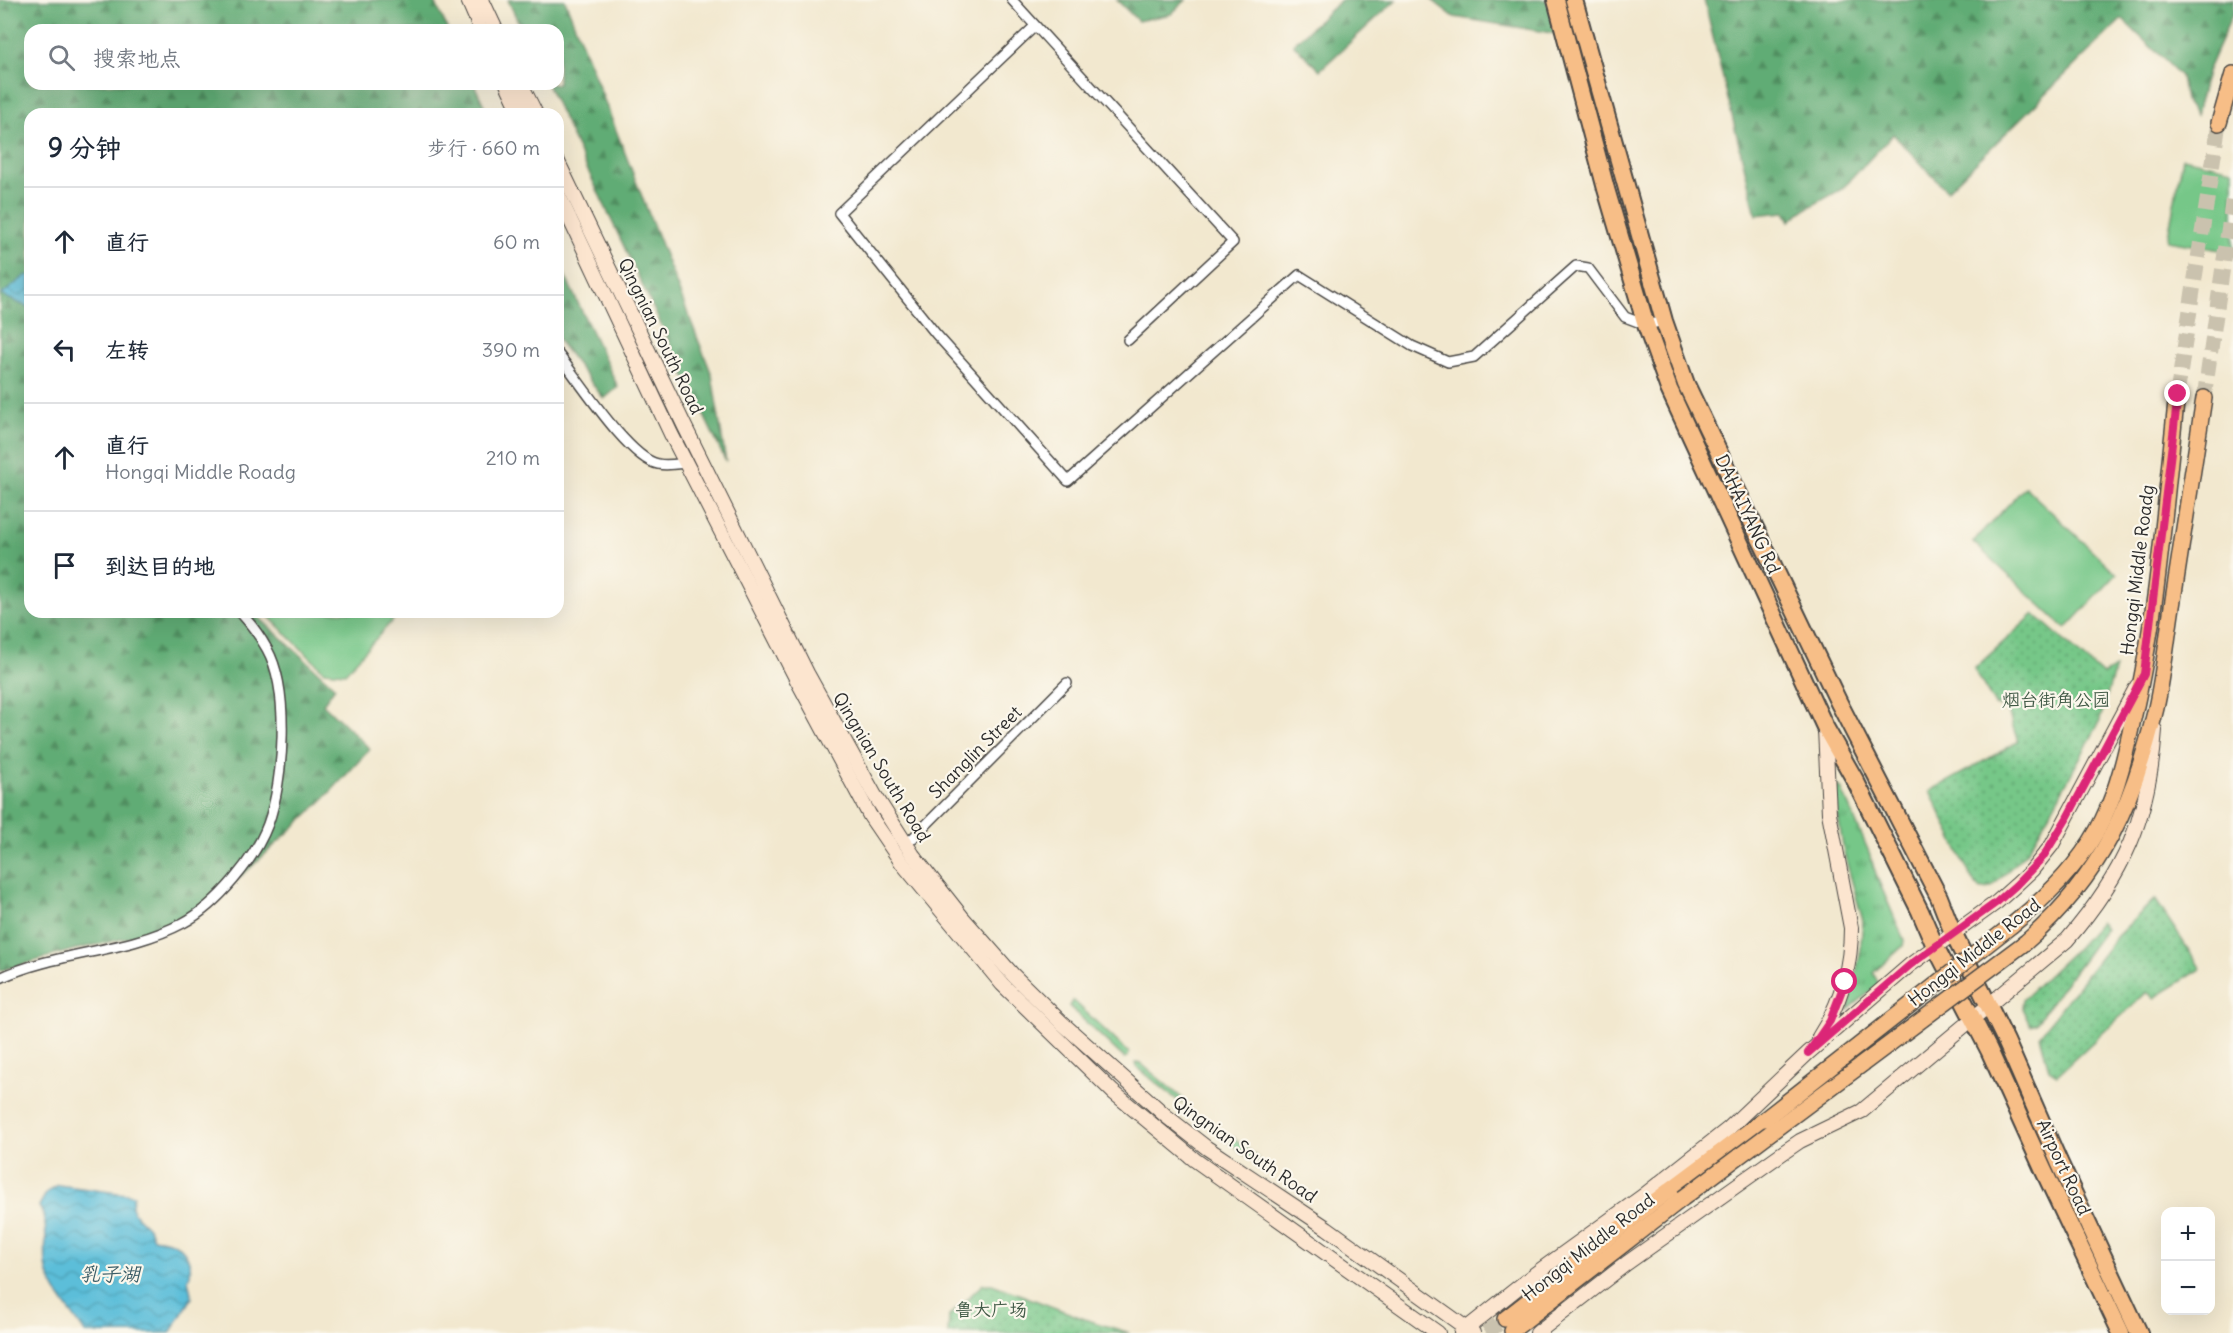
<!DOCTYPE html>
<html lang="zh">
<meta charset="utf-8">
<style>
:root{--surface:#fff;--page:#f6f6f7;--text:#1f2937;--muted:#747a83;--line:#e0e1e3}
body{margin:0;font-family:Delius,"LXGW WenKai TC",sans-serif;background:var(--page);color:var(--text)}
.controls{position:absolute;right:18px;bottom:18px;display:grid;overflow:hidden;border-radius:12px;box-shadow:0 6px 24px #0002}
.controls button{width:54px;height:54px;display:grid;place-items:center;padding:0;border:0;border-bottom:2px solid var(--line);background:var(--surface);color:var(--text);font:30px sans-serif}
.stop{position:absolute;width:18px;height:18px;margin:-14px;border:4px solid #db2777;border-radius:50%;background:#fff}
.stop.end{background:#db2777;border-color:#fff;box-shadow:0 2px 6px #0008}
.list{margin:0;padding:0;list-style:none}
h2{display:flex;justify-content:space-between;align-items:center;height:78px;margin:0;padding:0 24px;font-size:26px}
h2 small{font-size:20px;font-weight:400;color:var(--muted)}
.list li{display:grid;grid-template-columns:39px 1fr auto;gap:18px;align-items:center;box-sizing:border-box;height:108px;padding:0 24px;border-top:2px solid var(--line)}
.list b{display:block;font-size:22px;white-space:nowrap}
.list p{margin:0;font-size:20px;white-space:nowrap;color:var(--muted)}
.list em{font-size:20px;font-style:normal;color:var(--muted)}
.icon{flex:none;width:33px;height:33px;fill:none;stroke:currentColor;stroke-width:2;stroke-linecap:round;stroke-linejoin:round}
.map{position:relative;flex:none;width:2233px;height:1333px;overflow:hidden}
.search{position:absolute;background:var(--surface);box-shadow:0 6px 24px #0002;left:24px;top:24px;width:540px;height:66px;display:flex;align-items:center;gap:15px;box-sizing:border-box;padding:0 21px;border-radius:18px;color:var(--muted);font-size:22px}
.panel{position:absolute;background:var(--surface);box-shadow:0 6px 24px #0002;left:24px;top:108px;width:540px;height:510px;border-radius:18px}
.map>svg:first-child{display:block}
</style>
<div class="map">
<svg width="2233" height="1333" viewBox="0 0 2233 1333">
<defs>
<pattern id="grass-tufts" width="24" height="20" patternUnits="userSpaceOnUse" patternTransform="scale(1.5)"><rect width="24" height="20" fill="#76c788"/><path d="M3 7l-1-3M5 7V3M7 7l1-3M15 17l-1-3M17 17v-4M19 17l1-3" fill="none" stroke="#61a26f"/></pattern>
<pattern id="forest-firs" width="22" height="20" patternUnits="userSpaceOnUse" patternTransform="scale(1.5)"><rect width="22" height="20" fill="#60ac74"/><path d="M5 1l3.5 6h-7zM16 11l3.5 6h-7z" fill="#4f8c5f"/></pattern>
<pattern id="park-dots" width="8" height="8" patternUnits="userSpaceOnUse" patternTransform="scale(1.5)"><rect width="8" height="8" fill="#76c788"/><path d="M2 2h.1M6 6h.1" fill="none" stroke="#61a26f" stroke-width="1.8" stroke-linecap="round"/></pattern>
<pattern id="water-waves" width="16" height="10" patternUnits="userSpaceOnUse" patternTransform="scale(1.5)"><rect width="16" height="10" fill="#5bbed9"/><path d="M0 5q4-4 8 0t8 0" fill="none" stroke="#4b9bb0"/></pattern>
</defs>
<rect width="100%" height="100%" fill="#fbf7ec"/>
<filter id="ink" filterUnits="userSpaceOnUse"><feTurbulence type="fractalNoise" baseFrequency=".0167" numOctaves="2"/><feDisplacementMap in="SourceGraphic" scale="12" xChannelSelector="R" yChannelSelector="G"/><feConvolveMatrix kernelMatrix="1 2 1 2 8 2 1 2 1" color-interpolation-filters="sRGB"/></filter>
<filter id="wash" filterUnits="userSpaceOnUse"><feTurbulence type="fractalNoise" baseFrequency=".008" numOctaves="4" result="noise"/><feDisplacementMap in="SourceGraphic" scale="24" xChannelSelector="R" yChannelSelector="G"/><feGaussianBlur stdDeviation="1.35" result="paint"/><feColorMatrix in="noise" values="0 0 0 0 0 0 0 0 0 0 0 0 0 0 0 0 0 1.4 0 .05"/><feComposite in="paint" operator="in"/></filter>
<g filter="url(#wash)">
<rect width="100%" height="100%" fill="#f2e8cf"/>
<g fill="url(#grass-tufts)" stroke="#50795a" stroke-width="1.5">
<path d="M1837,786l4,2 28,64 8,25 27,63 -1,6 -30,27 6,11 -31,26 12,-56 3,-33 -19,-68 -10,-63z"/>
<path d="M1072,1001h2l55,52 -1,4 -4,1 -55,-52z"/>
<path d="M1139,1062l44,37 -2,4 -44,-36 -1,-4z"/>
<path d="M1233,1137l26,22 -1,3 -2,1 -27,-21z"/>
</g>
<g fill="url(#forest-firs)" stroke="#466c50" stroke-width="1.5">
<path d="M0,0h434l14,30h-418v54h444l14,30h-458v498h223l82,75 -12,17 47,45 -48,52 -74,69 -47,40 -56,24 -72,16 -73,21z"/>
<path d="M508,0h57l147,375 14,87 -179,-378h11v-54h-36z"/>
<path d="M1117,0h69l-15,14 -33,7z"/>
<path d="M1341,0h55l-76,70 -27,-26z"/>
<path d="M1432,0h115l11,34 -104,-17z"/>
<path d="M1704,0h529v13l-26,59 -11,43 -11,-14 -4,-25 -59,-57 -175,172 -54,-57 -51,55 -38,21 -14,11 -5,-9 -29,3z"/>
<path d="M558,261l60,126 -14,12 -46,-59z"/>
</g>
<g fill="url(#park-dots)" stroke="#50795a" stroke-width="1.5">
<path d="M2034,614l69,61 12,-7 -16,55 -48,88 -23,39 -35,36c-12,7 -17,1 -22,-9l-41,-86 88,-49 -11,-34 -12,-3 -21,-36z"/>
<path d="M2155,899l46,70 -47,29 -7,-6 -90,83 -8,-5 -9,-35 76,-98z"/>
<path d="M2100,922l6,6 -70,95 -6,2 -8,-17 1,-9 55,-52z"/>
<path d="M983,1284h9l98,37 40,12h-182l1,-17z"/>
</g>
<g fill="#76c788" stroke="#50795a" stroke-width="1.5">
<path d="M2183,158l50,11v83l-66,-11z"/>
<path d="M2025,487l92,87 -51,55 -93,-87z"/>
<path d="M264,612h136l-55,61 -21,-2z"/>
</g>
<g fill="url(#water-waves)" stroke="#437482" stroke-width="1.5">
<path d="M30,275v33l-29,-13 24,-19z"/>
<path d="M58,1185l76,10c-9,25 14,22 19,43 8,1 18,2 24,7 11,7 17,24 11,35l4,18 -22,35h-85c-12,-19 -29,-37 -37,-59 -7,-21 4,-46 -9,-68l8,-14z"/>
</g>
</g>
<g filter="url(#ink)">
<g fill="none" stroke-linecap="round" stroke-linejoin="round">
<g stroke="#cac2ae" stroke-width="15" stroke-dasharray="15 8" stroke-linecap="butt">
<path d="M2177,394l42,-271"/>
<path d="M2204,398l29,-201"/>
<path d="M1486,1333l19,-14"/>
</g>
<g stroke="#494744" stroke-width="12">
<g id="street">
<path d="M1012,0l221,242 -105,98"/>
<path d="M1035,26l-196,187 97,121 132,147 231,-206 113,71 36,16 26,-5 102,-91 12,2 37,49 21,8 18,-4"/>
<path d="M558,354c20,25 71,105 100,110 9,2 19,0 28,-1"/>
<path d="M906,845l161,-162"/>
<path d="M0,978c58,-27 127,-25 183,-55 34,-18 72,-64 85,-99 16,-44 22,-134 -1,-175 -7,-13 -17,-26 -27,-37"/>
</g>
</g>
<g stroke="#494744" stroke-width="16">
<g id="secondary">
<path d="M468,0l13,30"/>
<path d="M482,0l14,30"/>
<path d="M507,84l14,30"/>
<path d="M521,84l15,30"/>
<path d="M558,162l127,265 123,248 66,119 39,61 49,62 51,58 49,48 104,93 41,32 120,80 146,105"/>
<path d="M558,194l113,240 126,246 73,136 32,47 100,121 111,108 82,68 243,173"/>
<path d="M1819,1037c22,-34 32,-69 32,-109l-22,-115 -4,-84"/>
<path d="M1461,1333l74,-59 108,-78 85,-67 80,-76 102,-88 87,-63 19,-17 16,-15 20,-25 85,-159"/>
<path d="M1537,1333l90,-70 154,-109 19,-13 62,-30 205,-171c57,-66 82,-122 88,-210"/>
</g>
</g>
<g stroke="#494744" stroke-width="18">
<g id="primary">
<path d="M2219,123l14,-49"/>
<path d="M2012,925c35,-28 72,-65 91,-106 15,-31 23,-67 30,-100 25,-106 32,-217 44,-325"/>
<path d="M2026,942c76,-66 107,-138 130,-234 8,-35 11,-72 17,-108 10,-67 21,-135 31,-202"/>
<path d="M1505,1319l146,-115 114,-85"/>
<path d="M1512,1331l171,-133"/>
</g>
</g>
<g stroke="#494744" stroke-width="20">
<g id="highway">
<path d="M1556,0l50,189 40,136 23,64 156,338 30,53 65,131 15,35 54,104 54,119 78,164"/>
<path d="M1574,0l90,321 22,63 153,319 100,194 14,36 53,108 53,121 80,171"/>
</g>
</g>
<use href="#street" stroke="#fff" stroke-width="9"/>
<use href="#secondary" stroke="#fce5cf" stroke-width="14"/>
<use href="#primary" stroke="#f7be87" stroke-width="15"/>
<use href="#highway" stroke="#f7be87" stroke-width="16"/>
<g stroke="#494744" stroke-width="18" stroke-linecap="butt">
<g id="primary-bridge">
<path d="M1765,1119l247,-194"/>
<path d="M1683,1198l343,-256"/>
</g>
</g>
<use href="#primary-bridge" stroke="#f7be87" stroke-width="15"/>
</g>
</g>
<g fill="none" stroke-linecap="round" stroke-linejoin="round" filter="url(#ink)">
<path stroke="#db2777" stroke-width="8" d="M1845,982l-15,39 -22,32 102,-88 87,-63 19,-17 27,-28 24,-39 77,-144 34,-280"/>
</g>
<g text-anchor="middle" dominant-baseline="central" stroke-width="4.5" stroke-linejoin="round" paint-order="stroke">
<g font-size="18" fill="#2b2b2b" stroke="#fbf7ec">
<text transform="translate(661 336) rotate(64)">Qingnian South Road</text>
<text transform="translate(1748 514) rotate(65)">DAHAIYANG Rd</text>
<text transform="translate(2137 570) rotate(-83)">Hongqi Middle Roadg</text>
<text transform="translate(975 752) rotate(-45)">Shanglin Street</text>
<text transform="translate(882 767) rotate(59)">Qingnian South Road</text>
<text transform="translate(1974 952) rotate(-38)">Hongqi Middle Road</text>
<text transform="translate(1245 1149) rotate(35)">Qingnian South Road</text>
<text transform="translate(2064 1167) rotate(65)">Airport Road</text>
<text transform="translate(1588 1247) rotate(-38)">Hongqi Middle Road</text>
</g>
<g font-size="18" fill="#425a47" stroke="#fbf7ec">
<text x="2056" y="699">烟台街角公园</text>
<text x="991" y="1309">鲁大广场</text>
</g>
<g font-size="20" font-style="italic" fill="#3c5e68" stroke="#fbf7ec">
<text x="110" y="1273">乳子湖</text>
</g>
</g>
</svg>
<div class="controls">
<button>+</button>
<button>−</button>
</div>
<div class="stop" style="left:1845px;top:982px"></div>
<div class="stop end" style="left:2178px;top:394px"></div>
<div class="search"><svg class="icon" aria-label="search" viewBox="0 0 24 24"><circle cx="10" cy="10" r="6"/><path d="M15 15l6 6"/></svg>搜索地点</div>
<section class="panel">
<h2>9 分钟<small>步行 · 660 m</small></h2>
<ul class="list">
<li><svg class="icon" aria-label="ahead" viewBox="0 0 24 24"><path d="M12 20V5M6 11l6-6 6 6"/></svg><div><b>直行</b></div><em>60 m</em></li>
<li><svg class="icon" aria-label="left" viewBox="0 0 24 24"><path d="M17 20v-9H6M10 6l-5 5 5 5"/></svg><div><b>左转</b></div><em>390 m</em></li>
<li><svg class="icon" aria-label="ahead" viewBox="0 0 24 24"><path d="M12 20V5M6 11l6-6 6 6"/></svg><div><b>直行</b><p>Hongqi Middle Roadg</p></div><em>210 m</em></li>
<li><svg class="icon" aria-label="arrive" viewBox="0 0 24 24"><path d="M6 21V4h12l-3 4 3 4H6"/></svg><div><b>到达目的地</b></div></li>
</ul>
</section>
</div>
